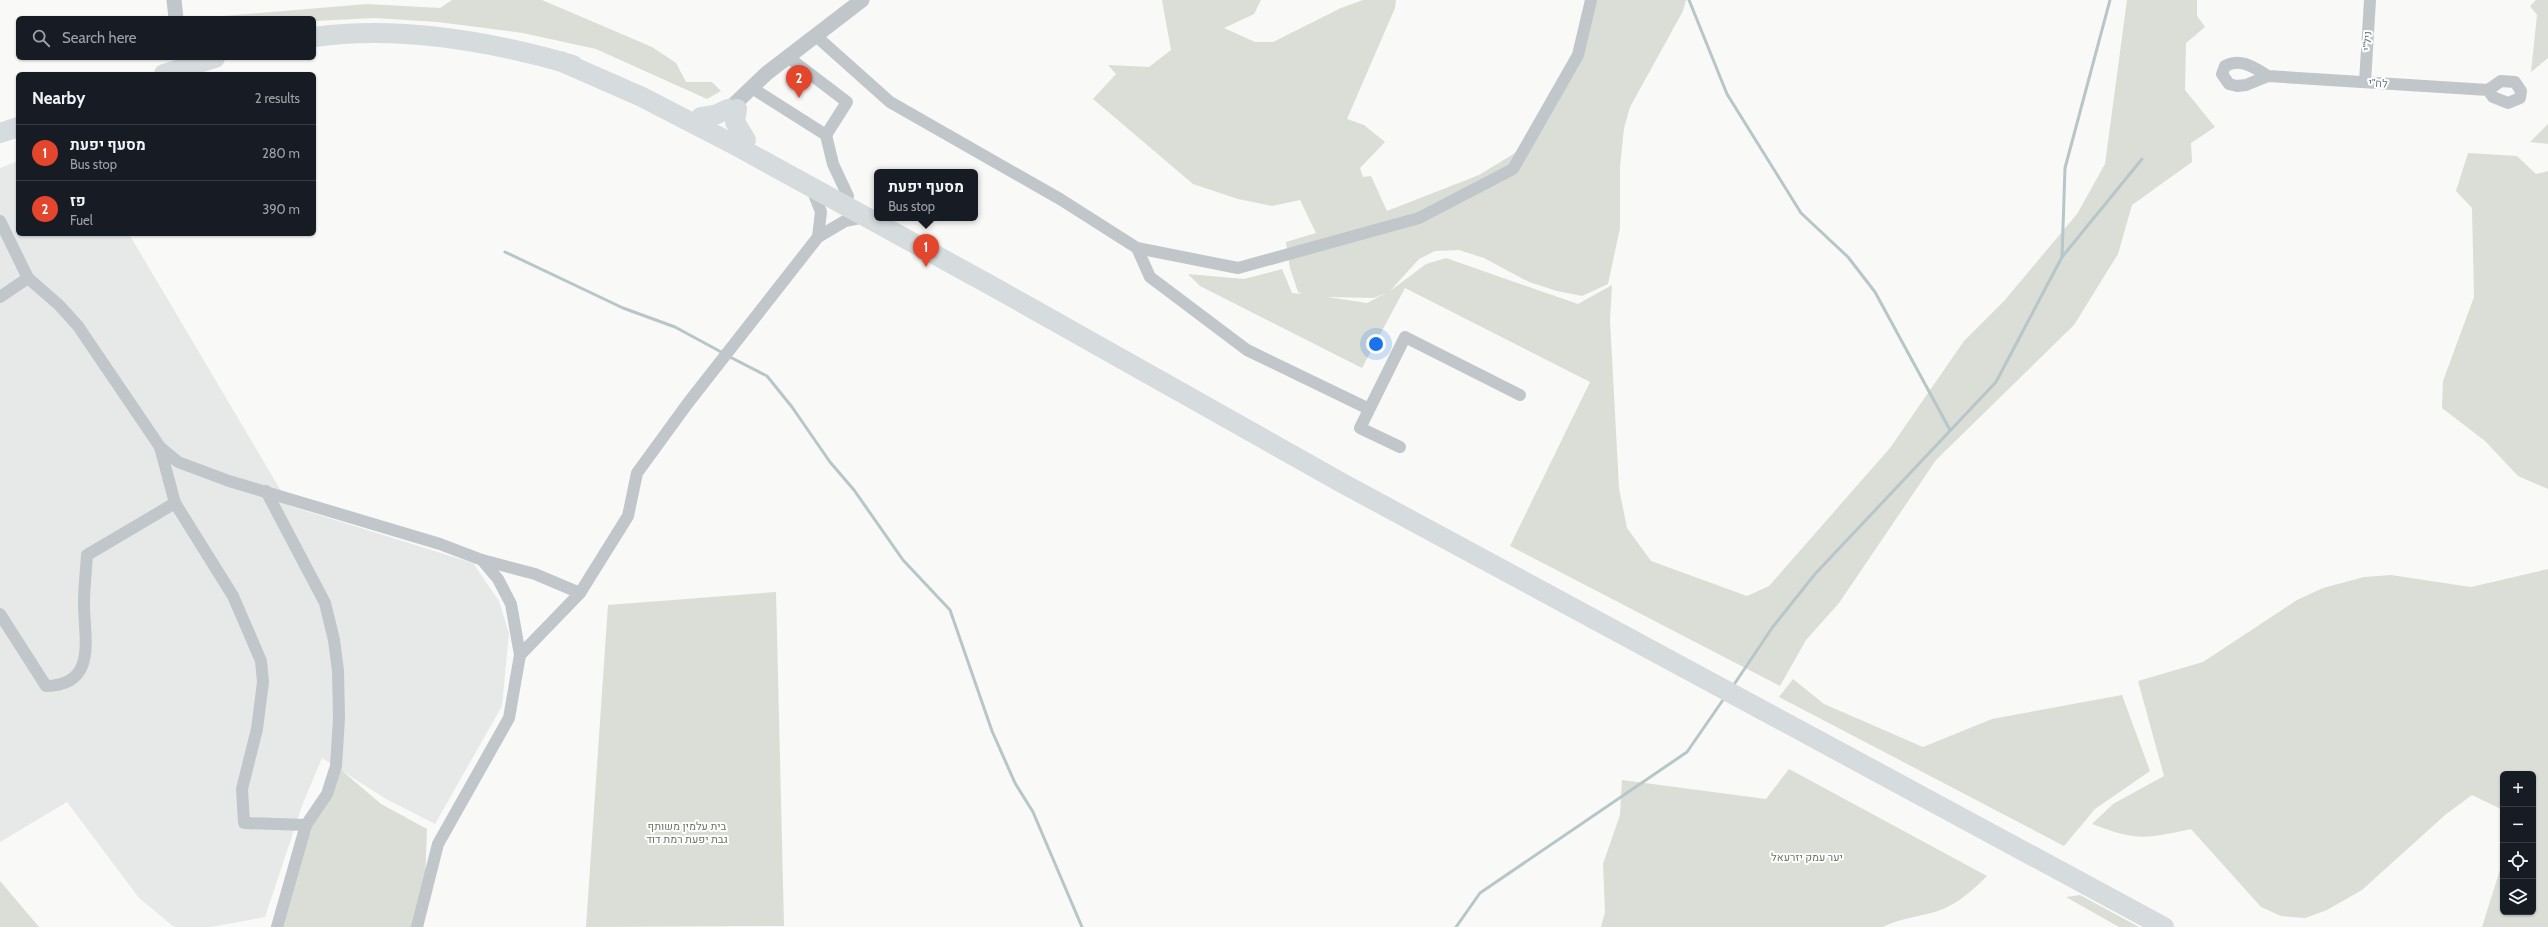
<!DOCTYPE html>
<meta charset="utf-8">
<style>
:root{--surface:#171b24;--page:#242831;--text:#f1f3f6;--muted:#9ea1a6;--line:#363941;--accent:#e4452d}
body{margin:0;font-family:Cabin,Heebo,sans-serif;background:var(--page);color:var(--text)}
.controls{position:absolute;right:12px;bottom:12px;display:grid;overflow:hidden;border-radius:6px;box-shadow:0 1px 3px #0004}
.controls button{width:36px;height:36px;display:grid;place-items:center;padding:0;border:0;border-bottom:1px solid var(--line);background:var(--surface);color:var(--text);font:20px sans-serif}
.you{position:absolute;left:1376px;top:344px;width:14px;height:14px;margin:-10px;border:3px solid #fff;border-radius:50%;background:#1a73e8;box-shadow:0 0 0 6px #1a73e833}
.badge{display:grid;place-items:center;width:26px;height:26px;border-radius:50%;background:var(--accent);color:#fff;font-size:13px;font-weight:700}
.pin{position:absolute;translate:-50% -33px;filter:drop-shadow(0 1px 2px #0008)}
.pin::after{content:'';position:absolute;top:21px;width:14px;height:12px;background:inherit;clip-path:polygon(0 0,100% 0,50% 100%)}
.popup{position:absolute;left:874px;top:169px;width:104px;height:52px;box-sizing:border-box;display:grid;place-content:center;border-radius:6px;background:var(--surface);filter:drop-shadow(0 1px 3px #0005);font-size:13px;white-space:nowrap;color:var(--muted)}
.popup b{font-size:15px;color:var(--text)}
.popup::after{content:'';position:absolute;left:50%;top:100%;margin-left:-8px;border:8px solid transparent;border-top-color:var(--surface)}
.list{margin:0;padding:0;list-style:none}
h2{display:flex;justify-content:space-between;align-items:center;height:52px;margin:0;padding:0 16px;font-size:17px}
h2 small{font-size:13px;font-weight:400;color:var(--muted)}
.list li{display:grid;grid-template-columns:26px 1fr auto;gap:12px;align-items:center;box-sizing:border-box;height:56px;padding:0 16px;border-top:1px solid var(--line)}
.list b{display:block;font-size:15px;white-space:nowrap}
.list p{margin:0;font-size:13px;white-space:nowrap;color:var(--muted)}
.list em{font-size:13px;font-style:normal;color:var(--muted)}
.icon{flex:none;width:22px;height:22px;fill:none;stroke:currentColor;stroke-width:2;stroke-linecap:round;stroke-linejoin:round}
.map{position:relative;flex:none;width:2548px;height:927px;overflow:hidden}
.search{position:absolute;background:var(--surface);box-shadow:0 1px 3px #0004;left:16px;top:16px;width:300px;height:44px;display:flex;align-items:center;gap:10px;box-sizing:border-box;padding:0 14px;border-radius:6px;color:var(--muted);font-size:15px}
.panel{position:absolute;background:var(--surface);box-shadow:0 1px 3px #0004;left:16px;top:72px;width:300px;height:164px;border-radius:6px}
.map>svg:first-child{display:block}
</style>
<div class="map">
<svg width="2548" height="927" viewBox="0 0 2548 927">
<rect width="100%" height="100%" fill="#f9f9f7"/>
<path fill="#e7e9e8" d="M18,161v73h111l161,272 183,57 26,38 10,32 -7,73 -67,118 -49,-25 -64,-41 -20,48 -37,111 -54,10h-37l-35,-29 -72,-96 -67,40v-674z"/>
<g fill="#daded6" fill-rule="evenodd">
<path d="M452,0h90l110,47 24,16 10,19h26l9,9 -14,8 -111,-50 -73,-16 -85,-11 -64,-4 -60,3v-3h-115l168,-14 73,4z"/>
<path d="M1162,0h99l-7,14 -30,14 31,14h18l68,-34 22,-8h33l-1,8 -48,111 17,6 21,17 -25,26 3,9 8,-1 16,35 92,-36 41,-25 53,-95 15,-55h98l-3,11 -53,96 -6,21 -4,39v61l-12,56 -26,12 -25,-5 -28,-9 -45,-24 -25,-8 -24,1 -16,8 -29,32 36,-27 20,-6 132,46 34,-19 -2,35 9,168 8,40 24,33 96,35 22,-10 121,-138 74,-107 40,-40 73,-87 28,-50 22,-164h70v16l8,11 -19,16 -1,47 30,37 -24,16 1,19 -60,43 -14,49 -44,71 -138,135 -97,143 -33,37 -26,46 -270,-140 80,-164 -185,-94 -43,80 -162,-82 -12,-12 56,5 38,-10 10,24 10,1 -4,-2 -8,-24 -4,-26 30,-9 -16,-33 -28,6 -34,-7 -45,-15 -100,-85 23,-25 -8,-9 41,2 22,-17zM1386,293l-19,10 -40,-6 47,1z"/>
<path d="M2536,0h12v58l-17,14 6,-57 -7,-9z"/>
<path d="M2548,124v20l-18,-2z"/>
<path d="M2468,153l49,3 19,18 12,-3v318l-30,-13 -33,-35 -43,-33 1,-27 31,-84 -2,-89 -16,-17z"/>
<path d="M2548,569v358h-66l21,-67v52h30v-138h-30v36l-31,-15 -27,20 -83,75 -35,20 -22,8 -24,-2 -20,-9 -70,-78c-46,10 -54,12 -99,-5l21,-20 51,-28 -26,-95 65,-19 94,-62 26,-12 41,-11 27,-2 80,12z"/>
<path d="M776,592l8,334 -198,1 22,-322z"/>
<path d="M1793,679l31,25 99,43 69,-28 130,-24 28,76 -55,38 -31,37 -285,-149z"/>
<path d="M340,769l41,35 46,25 -2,55 -5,43h-147l44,-122z"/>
<path d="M1789,769l198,107c-13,13 -27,26 -44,33 -20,8 -41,8 -60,18h-282l4,-15 -2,-48 17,-49 2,-35 144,19z"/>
<path d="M0,881l39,46h-39z"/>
<path d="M2080,895l59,32h-20l-53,-30z"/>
</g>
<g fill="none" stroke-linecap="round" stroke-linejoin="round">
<g stroke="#b7c6c8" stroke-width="3">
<path d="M1689,0l38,94 74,119 47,44 27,35 75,138"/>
<path d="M505,252l118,56 52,19 48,26"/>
<path d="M2062,257l3,-89 45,-168"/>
<path d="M728,356l39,20 25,31 38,55 24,28 49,70 47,50 42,121 23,52 18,29 49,115"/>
<path d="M1733,686l39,-58 43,-54 181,-192 66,-125 80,-98"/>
<path d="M1456,927l24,-34 207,-141 38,-55"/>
</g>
<g stroke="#c0c6c9" stroke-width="12">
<path d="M816,36l74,66 170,97 77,49 101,20 181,-50 94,-49 65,-114 13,-55"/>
<path d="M788,57l59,45 -21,33"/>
<path d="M2268,76c-13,-8 -27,-19 -43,-10l-3,8 7,10 8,2 9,-1 22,-9 220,14 13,-9 14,1 6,9 -1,7 -12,5 -15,-6 -5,-7"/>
<path d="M2365,82l5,-82"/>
<path d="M752,88l74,47 7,29 15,32"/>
<path d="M0,221l28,57"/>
<path d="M818,237l27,-16 20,-4"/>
<path d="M1137,248l13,29 97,73 122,59"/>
<path d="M0,297l28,-19 31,27 19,21 82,121 18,15 51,19 211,63 42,16 16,19 13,25 9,51 -11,63 -71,126 -21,83"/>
<path d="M160,447l15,56 58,93 28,65 2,21 -6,47 -15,60 2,34 62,2"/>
<path d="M1400,447l-40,-19 45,-91 115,58"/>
<path d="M266,491l59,112 9,37 4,31 1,47 -3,48 -9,28 -21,31 -29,102"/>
<path d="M482,560l53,14 45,19 -60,62"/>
<path d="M580,593l48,-77 9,-43 51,-70 130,-166 3,-25 -9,-23"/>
<path d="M0,614l46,72c52,-1 38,-48 38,-82 0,-17 2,-33 3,-49l88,-52"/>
</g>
<g stroke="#c0c6c9" stroke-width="15">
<path d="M174,0l2,18"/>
<path d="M725,113l42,-40 95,-73"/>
</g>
<g stroke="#d6dbde" stroke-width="20">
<path d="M314,37c86,-12 176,4 259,28"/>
<path d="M560,61l82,36 89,46 261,143 350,197 822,444"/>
<path d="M164,74l51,-16"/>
<path d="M737,109l-2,13 11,18"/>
<path d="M701,117l14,-2 13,-6"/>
<path d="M0,133l18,-6"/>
</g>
</g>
<g text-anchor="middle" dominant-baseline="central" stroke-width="4" stroke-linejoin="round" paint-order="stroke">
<g font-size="11" fill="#647882" stroke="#fff">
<text transform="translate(2367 41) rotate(-87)">ניל"י</text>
<text transform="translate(2378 83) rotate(4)">לח"י</text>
</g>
<g font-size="11" fill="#697a63" stroke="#fff">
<text x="687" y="826">בית עלמין משותף<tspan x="687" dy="13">גבת יפעת רמת דוד</tspan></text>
<text x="1807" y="857">יער עמק יזרעאל</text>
</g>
</g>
</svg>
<div class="controls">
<button>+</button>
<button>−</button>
<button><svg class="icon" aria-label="locate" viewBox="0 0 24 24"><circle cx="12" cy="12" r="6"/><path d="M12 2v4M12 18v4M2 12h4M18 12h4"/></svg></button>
<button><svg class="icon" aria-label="layers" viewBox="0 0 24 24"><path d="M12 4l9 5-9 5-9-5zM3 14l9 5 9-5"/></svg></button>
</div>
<div class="you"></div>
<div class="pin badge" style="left:926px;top:267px">1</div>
<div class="popup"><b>מסעף יפעת</b>Bus stop</div>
<div class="pin badge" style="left:799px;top:98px">2</div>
<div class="search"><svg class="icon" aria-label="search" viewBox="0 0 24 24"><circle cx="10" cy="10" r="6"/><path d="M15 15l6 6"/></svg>Search here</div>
<section class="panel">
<h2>Nearby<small>2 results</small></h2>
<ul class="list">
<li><span class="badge">1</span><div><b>מסעף יפעת</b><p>Bus stop</p></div><em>280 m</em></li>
<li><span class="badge">2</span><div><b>פז</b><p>Fuel</p></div><em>390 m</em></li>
</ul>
</section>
</div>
